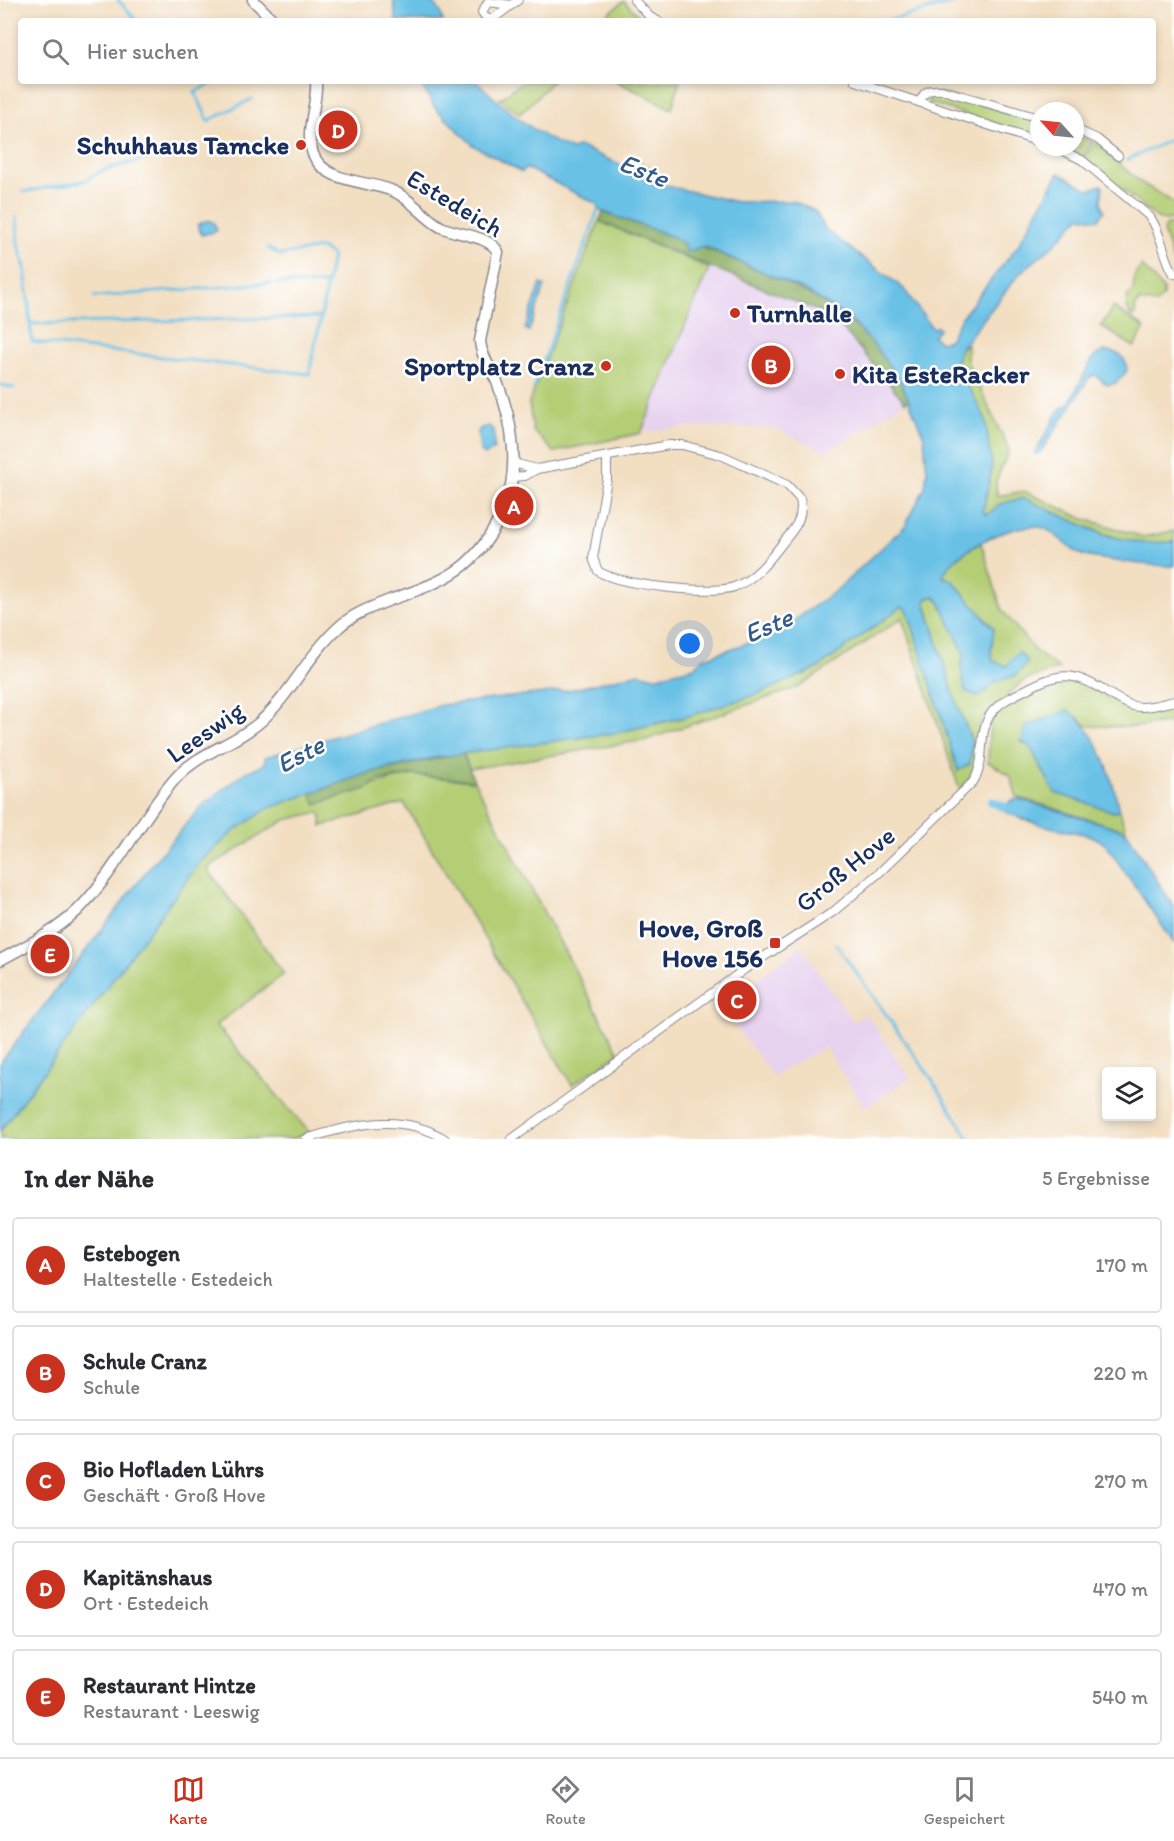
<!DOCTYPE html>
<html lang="de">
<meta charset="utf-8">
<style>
:root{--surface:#fff;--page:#f7f7f7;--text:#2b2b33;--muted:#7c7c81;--line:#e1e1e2;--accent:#c8321e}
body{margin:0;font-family:Itim,sans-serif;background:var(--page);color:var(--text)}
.controls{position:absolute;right:18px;bottom:18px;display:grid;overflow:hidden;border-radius:6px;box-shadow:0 3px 9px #0003}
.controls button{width:54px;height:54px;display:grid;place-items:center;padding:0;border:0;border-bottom:2px solid var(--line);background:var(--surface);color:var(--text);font:30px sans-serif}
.compass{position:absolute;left:1030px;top:102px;width:54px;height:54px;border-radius:50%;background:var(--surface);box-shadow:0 3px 9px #0003;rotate:297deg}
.you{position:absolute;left:690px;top:644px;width:21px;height:21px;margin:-15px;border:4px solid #fff;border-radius:50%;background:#1a73e8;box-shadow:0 0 0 9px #1a73e833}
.badge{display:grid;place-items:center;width:39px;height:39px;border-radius:50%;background:var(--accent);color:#fff;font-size:20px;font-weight:700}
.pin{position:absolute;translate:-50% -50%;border:3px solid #fff;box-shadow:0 2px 6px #0006}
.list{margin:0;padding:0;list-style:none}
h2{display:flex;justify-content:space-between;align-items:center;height:78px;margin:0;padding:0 24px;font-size:26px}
h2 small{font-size:20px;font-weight:400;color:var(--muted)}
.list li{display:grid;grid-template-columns:39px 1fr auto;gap:18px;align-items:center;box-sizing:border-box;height:96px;margin:0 12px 12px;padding:0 12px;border:2px solid var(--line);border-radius:6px}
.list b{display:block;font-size:22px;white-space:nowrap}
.list p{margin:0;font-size:20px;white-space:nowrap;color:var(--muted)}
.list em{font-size:20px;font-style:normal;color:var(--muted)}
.icon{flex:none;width:33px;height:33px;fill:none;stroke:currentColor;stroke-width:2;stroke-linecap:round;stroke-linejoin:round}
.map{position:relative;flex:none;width:1174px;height:1139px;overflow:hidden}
.search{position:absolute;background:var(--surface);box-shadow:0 3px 9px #0003;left:18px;right:18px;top:18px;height:66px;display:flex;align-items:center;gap:15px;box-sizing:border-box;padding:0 21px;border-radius:6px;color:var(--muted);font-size:22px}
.sheet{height:618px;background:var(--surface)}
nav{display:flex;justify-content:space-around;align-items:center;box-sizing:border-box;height:84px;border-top:2px solid var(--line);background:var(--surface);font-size:16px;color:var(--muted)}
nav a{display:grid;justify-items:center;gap:3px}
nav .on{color:var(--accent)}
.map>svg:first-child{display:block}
</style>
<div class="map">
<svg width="1174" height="1139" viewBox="0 0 1174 1139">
<rect width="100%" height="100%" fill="#fff"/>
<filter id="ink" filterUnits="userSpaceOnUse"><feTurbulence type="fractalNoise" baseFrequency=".0167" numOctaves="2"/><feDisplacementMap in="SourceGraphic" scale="12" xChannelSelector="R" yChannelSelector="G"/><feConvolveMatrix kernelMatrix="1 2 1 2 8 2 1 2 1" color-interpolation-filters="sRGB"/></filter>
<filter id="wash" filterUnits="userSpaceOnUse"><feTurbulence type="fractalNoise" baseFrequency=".008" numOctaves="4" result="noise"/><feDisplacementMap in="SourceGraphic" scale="24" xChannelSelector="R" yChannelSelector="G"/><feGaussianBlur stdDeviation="1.35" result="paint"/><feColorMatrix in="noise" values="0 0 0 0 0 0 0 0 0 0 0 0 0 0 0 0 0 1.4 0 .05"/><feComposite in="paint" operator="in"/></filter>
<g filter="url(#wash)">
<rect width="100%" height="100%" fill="#f2dec1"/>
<g fill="#e7d2ef">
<path d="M709,268l124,49 72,85 -79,50 -52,-24 -87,-1 -46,5z"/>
<path d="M801,946l52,76 13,-8 44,64 -45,29 -40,-60 -52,29 -52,-69z"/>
</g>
<g fill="#b4ce74" stroke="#687e69" stroke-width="1.5">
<path d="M624,1l20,20h-45z"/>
<path d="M523,81h30l-33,33 -20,-15z"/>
<path d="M616,81h64l-8,28z"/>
<path d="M941,93l98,29v17l-111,-37v-7z"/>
<path d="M1075,134l18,8 -10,15 -21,-10h13z"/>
<path d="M1096,143l43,38 35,22v16l-12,1 -8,-4 -69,-58z"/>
<path d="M599,221l110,47 -68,165 -87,19 -21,-21 -4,-28z"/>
<path d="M1166,225h8v39l-11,-33z"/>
<path d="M1142,266l21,23v7l-7,8 -17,-3 -4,6 1,7 -4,3 -6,-10 2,-11 5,-5 2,-17z"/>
<path d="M1113,307l32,21 -11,19 -33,-21z"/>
<path d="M967,344v17l42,89 -13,31 1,15 27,-5 58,27 61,19 31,-6v11c-34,10 -69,-11 -100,-19 -25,-7 -49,-12 -74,-19l-13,11 -4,-3 9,-45 -36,-104 4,-14z"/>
<path d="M981,543l21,67 33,41 24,17 -36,13 -42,39 -5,49 -16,22 -58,-173 -103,69 -153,53 -177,29 -6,-16 152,-20 70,-16 70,-22 63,-27 83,-61 5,1 2,4 50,159 14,-29 -17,-43 -30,-98 9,-5 6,6 24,51 -3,16 18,27 18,-15 18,-5 -9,-10 -13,-5 -2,-9 3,-24 -51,-50c3,-16 24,-28 38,-35z"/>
<path d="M1061,680l25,5 48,26 40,-4v15l-40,5 -47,-1 -9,-9 -56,25 8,5 25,46 59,19 5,-2 8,23 -6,-4 -104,-32 -7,-22 -22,-13c1,-12 0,-26 3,-38 6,-22 51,-37 70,-44z"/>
<path d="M413,775l61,6 145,272 -47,32 -168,-282 -82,23 -2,-14 -35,8 -78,48 77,106 -68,51 94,108 -18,6h-292v-8l200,-269 33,-30 36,-25 41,-14 6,11c33,-10 63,-23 97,-29z"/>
</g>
<g fill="#8fb166" stroke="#557062" stroke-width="1.5">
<path d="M603,212l71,25c14,10 31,10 47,17 79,34 152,61 188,146l-4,2 -72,-85 -234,-96z"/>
<path d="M463,753l11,28 -61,-6 -35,6 -12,8 -50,15 -6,-11 58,-20z"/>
</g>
<g fill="#69c1e6" stroke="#4278a2" stroke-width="1.5">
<path d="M393,0h38l9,11 3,10h-47z"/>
<path d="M419,81h57c28,27 59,54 96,69l7,-4 57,26 5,-9 8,5 -4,13 92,21 56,-1 22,10 11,19 77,58 30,41 3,-3 3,3 -6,7 8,6 8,-2 12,-22 56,-71 42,-74 30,17 12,-5 2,2 -2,15 3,9 -6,9 -17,-4 -30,32 -31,25 -60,76 -4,14 29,55 7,49 -9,45 4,3 13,-11 24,-6 80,37 39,8 31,-1v24c-13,1 -80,-7 -92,-11 -15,-6 -27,-25 -42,-28 -24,-6 -91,25 -97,50l9,3 42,49 -3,23 2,9 13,5 13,-14 9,10 -13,14 -18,5 -18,16 -14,-6 -4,-22 3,-16 -24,-51 -6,-6 -7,2 -2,4 30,97 17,43 -2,22 -12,7 -50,-159 -2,-4 -5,-1 -83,61 -63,27 -70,22 -70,16 -177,24 -70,16 -99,35 -36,24 -33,30 -200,269v-68l152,-199 49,-57 43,-34 21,-9v-7l176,-52 128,-15 71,-17 14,4 41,-10 7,-8 54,-19 32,-15 50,-36 67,-63 20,-39 2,-16 -3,-34 -22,-53 -28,-39 -25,-27 -43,-27 -102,-45 -17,6 -3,-8 -10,-7 -76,-27 -1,-6 -71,-36 -4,4 -48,-26 -39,-38z"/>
<path d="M208,220l6,3 3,8 -15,4 -5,-10z"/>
<path d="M541,284l4,2 -16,45 -4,-2z"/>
<path d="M1103,351c15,1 23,3 24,20l-11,12 -8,2 -14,-10 -5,3 -49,75 -5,1 24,-44 10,-7 24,-45z"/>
<path d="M489,426l5,5v18l-8,6 -6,-3 -2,-20 3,-4z"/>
<path d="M1068,710c30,21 44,65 51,100l-5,2 -59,-19 -25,-46 -8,-5 3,-15z"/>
<path d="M1018,799l103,30 6,4 47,74v36l-67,-97c-12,-11 -22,-12 -38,-15 -24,-4 -59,-14 -79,-28l2,-1 15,6 3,-7z"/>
</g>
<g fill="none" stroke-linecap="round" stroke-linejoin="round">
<g stroke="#69c1e6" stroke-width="3">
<path d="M118,0l19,21"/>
<path d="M887,21l77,-21"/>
<path d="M208,121l44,-22"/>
<path d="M209,122l-14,-30 22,-11"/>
<path d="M1127,160l47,-22"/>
<path d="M23,192l61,-11 20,-11 90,-24"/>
<path d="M17,217l1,26 7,25 7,74 277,32 12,-57"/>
<path d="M277,283l51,1"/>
<path d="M94,297l177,-14"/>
<path d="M30,324l291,-7 11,-62 -11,-7 -41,7 -12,-7"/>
<path d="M0,385l14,3"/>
<path d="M534,387l64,-177"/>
<path d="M836,944l95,134 38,61"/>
</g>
<path stroke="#69c1e6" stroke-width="9" d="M992,802l24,9"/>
</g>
</g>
<g filter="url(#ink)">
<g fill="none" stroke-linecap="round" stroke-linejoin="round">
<g stroke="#868690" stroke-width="10">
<g id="minor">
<path d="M634,0l16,17 8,4"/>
<path d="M511,5l-23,-3 -6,10 5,7h6l25,-19"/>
<path d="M855,81l184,61"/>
<path d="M920,102c4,-12 10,-13 22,-12l97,28"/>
<path d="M1075,129l22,10 21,17"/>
<path d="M1055,147l27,13 68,57c12,17 13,39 24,57"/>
<path d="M513,463l24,6"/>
<path d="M511,477l14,-1 12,-7 132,-24h13l39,10 66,30 13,14c4,17 -4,28 -15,41 -14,18 -29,39 -51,47 -22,8 -117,-2 -136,-16l-5,-13 14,-79v-21"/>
<path d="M306,1139c47,-15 95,-27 139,0"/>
<path d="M512,1139l233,-170 88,-57 47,-40 93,-90c14,-21 4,-46 17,-67 8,-12 21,-18 33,-24 38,-20 49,-20 85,2 8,5 16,10 25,13 13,3 28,-2 41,-5"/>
</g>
</g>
<g stroke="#868690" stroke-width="13">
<g id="tertiary">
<path d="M253,0l21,21"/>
<path d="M0,960c26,-14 55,-28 77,-49 38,-38 62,-90 97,-131 24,-28 60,-35 86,-58 31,-28 48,-67 79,-95 14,-13 33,-20 51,-27 57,-20 87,-31 113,-89 18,-40 10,-90 -6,-129 -6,-13 -16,-26 -17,-41l18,-89c-9,-17 -41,-17 -57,-25 -18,-10 -29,-28 -48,-36 -25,-11 -68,-7 -80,-37 -9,-24 5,-49 3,-73"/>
</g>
</g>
<use href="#minor" stroke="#fff" stroke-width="8"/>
<use href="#tertiary" stroke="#fff" stroke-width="10"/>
</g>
</g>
<g fill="#c8321e" stroke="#fff" stroke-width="2">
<circle cx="301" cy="145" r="6"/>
<circle cx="735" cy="313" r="6"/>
<circle cx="606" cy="366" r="6"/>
<circle cx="840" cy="374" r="6"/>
<rect x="769" y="937" width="12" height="12" rx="3"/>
</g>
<g text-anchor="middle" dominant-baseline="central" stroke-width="5" stroke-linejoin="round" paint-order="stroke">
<g font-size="26" font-weight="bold" fill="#1b2f5e" stroke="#fff" text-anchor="end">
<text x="289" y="145">Schuhhaus Tamcke</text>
<text x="747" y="313" text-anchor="start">Turnhalle</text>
<text x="594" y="366">Sportplatz Cranz</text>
<text x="852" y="374" text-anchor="start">Kita EsteRacker</text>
<text x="763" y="928">Hove, Groß<tspan x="763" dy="30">Hove 156</tspan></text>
</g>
<g font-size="26" fill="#1b2f5e" stroke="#fff">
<text transform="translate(455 203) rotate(31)">Estedeich</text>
<text transform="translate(205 732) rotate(-35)">Leeswig</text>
<text transform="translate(845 869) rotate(-39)">Groß Hove</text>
</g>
<g font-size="27" font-style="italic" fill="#325b87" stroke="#fff">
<text transform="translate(644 170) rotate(22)">Este</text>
<text transform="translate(768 625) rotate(-23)">Este</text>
<text transform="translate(300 754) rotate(-28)">Este</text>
</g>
</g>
</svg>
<div class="controls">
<button><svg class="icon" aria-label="layers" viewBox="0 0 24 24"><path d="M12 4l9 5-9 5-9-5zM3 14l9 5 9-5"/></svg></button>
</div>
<svg class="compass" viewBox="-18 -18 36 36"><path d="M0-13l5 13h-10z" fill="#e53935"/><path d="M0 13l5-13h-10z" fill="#7c7c81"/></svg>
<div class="you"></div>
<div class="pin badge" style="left:514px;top:506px">A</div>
<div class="pin badge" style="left:771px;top:365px">B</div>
<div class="pin badge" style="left:737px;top:1000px">C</div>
<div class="pin badge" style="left:338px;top:130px">D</div>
<div class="pin badge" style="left:50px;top:954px">E</div>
<div class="search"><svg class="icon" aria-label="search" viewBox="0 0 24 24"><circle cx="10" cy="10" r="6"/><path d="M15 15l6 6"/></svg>Hier suchen</div>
</div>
<section class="sheet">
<h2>In der Nähe<small>5 Ergebnisse</small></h2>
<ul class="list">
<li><span class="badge">A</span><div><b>Estebogen</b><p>Haltestelle · Estedeich</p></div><em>170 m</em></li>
<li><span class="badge">B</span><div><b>Schule Cranz</b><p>Schule</p></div><em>220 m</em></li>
<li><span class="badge">C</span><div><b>Bio Hofladen Lührs</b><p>Geschäft · Groß Hove</p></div><em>270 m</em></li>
<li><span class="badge">D</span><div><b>Kapitänshaus</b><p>Ort · Estedeich</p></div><em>470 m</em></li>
<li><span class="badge">E</span><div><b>Restaurant Hintze</b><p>Restaurant · Leeswig</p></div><em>540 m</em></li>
</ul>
</section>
<nav>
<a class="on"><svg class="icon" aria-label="map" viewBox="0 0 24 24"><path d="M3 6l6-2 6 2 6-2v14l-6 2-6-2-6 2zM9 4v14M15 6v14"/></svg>Karte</a>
<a><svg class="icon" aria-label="directions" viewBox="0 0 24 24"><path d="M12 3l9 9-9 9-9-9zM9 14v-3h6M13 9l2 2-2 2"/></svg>Route</a>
<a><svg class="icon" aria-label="saved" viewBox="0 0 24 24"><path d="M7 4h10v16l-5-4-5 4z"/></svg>Gespeichert</a>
</nav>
